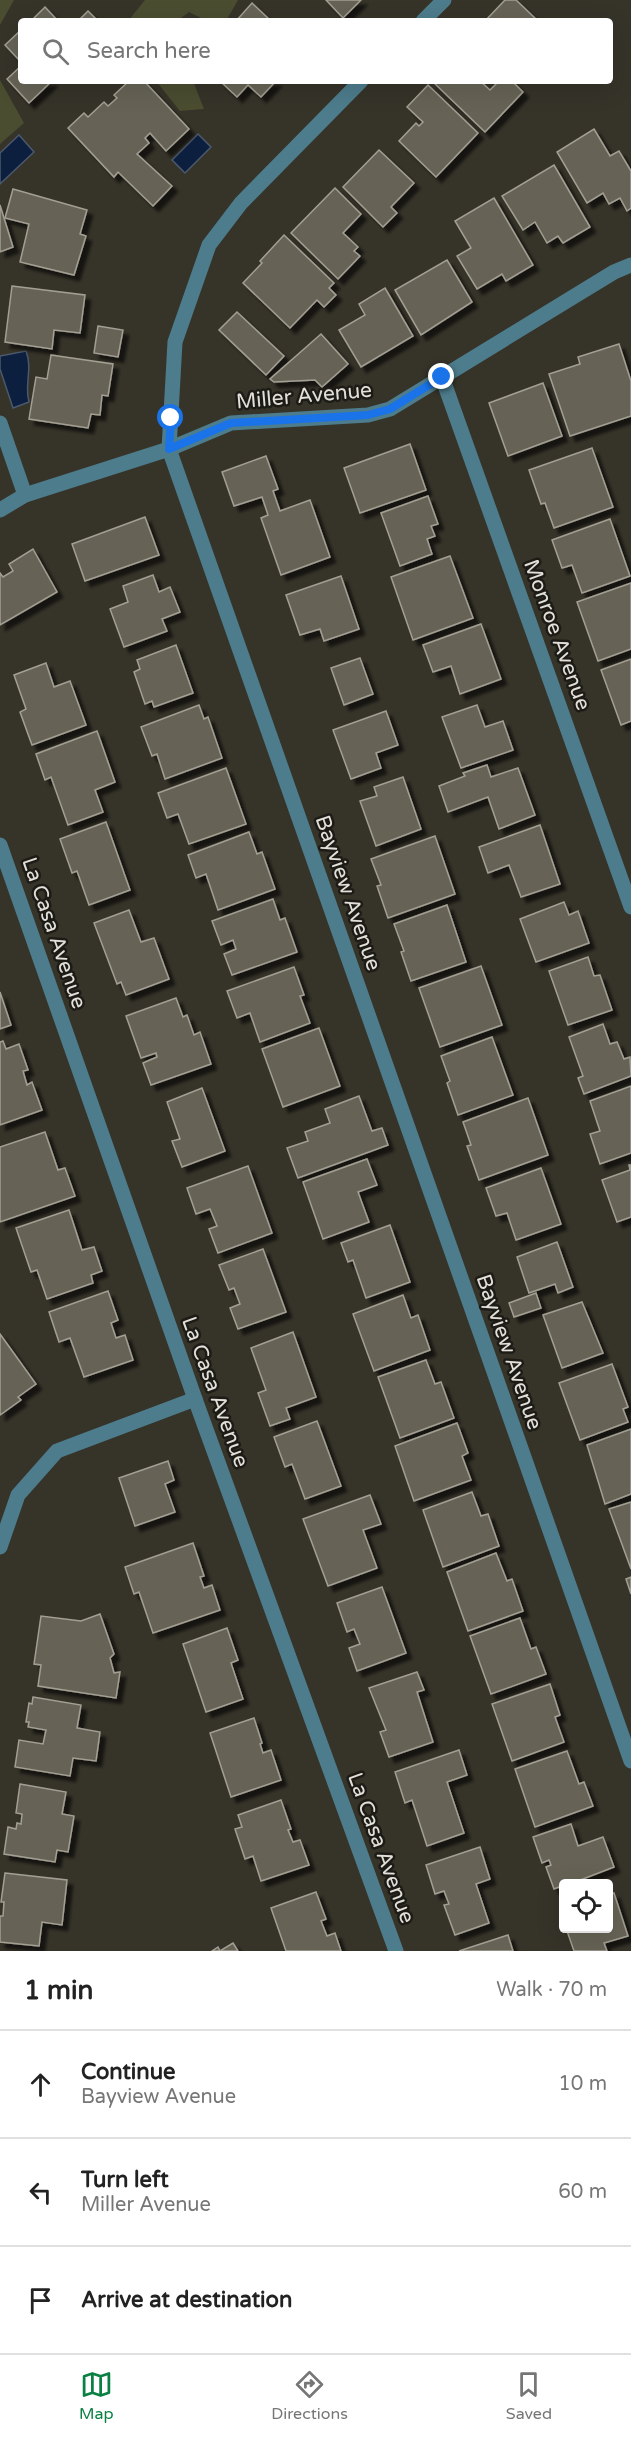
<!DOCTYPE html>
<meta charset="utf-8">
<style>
:root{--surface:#fff;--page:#f6f6f6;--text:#222;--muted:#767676;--line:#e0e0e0;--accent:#0b8043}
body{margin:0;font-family:"Varela Round",sans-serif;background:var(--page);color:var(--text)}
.controls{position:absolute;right:18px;bottom:18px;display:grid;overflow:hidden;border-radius:6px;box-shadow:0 6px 24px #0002}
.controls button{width:54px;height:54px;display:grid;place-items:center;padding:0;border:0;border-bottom:2px solid var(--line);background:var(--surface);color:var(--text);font:30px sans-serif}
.stop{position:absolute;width:18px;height:18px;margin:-14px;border:4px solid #1a73e8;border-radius:50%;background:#fff}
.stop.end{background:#1a73e8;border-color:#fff;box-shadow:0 2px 6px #0008}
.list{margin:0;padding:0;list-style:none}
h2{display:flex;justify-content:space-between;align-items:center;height:78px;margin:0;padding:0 24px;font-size:26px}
h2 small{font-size:20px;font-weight:400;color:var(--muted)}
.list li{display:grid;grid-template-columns:39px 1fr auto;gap:18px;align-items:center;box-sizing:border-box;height:108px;padding:0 24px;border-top:2px solid var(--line)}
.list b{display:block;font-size:22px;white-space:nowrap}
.list p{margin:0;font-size:20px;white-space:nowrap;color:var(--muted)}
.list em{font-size:20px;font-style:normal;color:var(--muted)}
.icon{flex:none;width:33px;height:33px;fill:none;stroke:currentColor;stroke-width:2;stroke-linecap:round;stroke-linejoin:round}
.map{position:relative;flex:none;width:631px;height:1951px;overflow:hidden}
.search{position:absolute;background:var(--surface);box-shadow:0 6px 24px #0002;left:18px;right:18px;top:18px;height:66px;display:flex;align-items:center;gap:15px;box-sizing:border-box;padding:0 21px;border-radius:6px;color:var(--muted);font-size:22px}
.sheet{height:402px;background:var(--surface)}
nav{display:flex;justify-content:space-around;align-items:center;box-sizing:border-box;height:84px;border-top:2px solid var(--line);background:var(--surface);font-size:16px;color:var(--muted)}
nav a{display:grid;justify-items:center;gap:3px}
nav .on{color:var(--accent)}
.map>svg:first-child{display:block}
</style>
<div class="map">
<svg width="631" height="1951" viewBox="0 0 631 1951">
<defs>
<filter id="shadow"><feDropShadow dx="5.5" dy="5.5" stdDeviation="1.5" flood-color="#0009"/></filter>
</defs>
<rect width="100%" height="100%" fill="#363329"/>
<g fill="#4b4d31">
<path d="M0,0h14l-14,25z"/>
<path d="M145,0h93l-12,21h-19l-18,-9 -12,9h-49z"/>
<path d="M0,80l24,43 -24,21z"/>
<path d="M156,81h37l11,28 -24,2z"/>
</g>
<g fill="#0c1f3f" stroke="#4c596d" stroke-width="1.5">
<path d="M198,134l13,13 -26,26 -13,-13z"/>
<path d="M19,135l15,17 -34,32v-31z"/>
<path d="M26,351c7,18 -2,34 3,51l-16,6 -13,-39v-13z"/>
</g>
<g fill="#666357" stroke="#a39f93" stroke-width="1.5" filter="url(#shadow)">
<path d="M326,0h35l-18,18z"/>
<path d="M505,0h11l22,21h-53z"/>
<path d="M252,3l19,18h-35z"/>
<path d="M45,7l13,14h-27z"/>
<path d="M88,11l10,10h-20z"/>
<path d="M21,30v32l-16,-17z"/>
<path d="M21,66v15h31l-23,22 -22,-24z"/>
<path d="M129,81h15l45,48 -23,22 -16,-18 -5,5 4,5 -12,11 35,32 -19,20 -35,-34 -4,5 -46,-49 16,-15 4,4 16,-15 4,4 9,-8 -3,-3z"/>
<path d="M220,81h56l-15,16 -13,-12 -11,12z"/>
<path d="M432,81h48l10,9 9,-9h13l11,11 -38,40z"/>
<path d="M428,85l50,48 -42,44 -37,-36 17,-18 3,3 4,-4 -16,-15z"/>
<path d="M594,129l16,27 9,-5 12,20v37l-4,3 -7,-13 -11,6 -6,-11 -16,10 -30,-51z"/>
<path d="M379,150l35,33 -23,24 6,6 -14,14 -40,-40z"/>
<path d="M554,165l36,62 -27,16 -5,-7 -11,7 -12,-21 -12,8 -21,-34z"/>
<path d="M335,188l26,26 -18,19 15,14 -4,4 6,5 -22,23 -47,-46z"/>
<path d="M13,189l74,21 -7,24 6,2 -12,39 -54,-13 9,-38 -24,-6z"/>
<path d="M494,198l39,67 -27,16 -4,-7 -25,15 -20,-33 14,-8 -16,-27z"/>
<path d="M0,205l13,42 -13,5z"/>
<path d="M284,235l50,48 -5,5 7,7 -12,12 -7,-7 -27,28 -47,-45 19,-20 -2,-2z"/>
<path d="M447,260l25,42 -51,33 -26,-45z"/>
<path d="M12,286l73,9 -5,38 -26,-3 -2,19 -47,-7z"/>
<path d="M385,288l28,48 -52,31 -22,-37 26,-15 -6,-11z"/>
<path d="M237,312l47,44 -18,19 -47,-45z"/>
<path d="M98,326l25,4 -5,27 -24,-4z"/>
<path d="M321,334l27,30 -26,23 -7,-7 -41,2 -4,-3z"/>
<path d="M619,344l12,37v35l-61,20 -21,-62 31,-10 -2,-7z"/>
<path d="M51,355l62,9 -5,32 -6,-1 -2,20 -9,-1 -3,14 -59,-9 7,-42 11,2z"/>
<path d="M543,383l19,53 -54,20 -19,-53z"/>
<path d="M410,444l16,46 -66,23 -16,-45z"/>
<path d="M592,448l21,59 -59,21 -9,-25 -4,1 -12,-34z"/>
<path d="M266,456l12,33 -5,2 7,20 30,-11 20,57 -49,18 -20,-57 7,-3 -6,-18 -28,9 -12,-34z"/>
<path d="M428,496l10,28 -7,2 4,10 -8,3 5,15 -32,12 -19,-53z"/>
<path d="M145,517l14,38 -74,26 -13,-37z"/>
<path d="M610,519l20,57 -48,17 -10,-28 -10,3 -10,-28z"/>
<path d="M33,549l24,43 -57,33v-52l3,4 10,-6 -4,-7z"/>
<path d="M450,556l23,62 -60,22 -22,-63z"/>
<path d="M153,575l6,17 11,-5 10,25 -18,7 5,12 -43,16 -14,-38 18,-7 -5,-16z"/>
<path d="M341,576l18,53 -35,12 -4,-12 -20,6 -14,-40z"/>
<path d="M631,583v66l-33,12 -21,-59z"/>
<path d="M481,624l20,55 -41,15 -9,-28 -18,6 -10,-27z"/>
<path d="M176,645l17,48 -39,14 -2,-6 -7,3 -11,-32 6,-3 -3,-9z"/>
<path d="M360,658l13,36 -29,11 -13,-37z"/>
<path d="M631,659v62l-10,4 -20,-55z"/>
<path d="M46,663l8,24 16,-6 16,44 -54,20 -12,-33 6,-3 -12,-34z"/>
<path d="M199,705l5,14 4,-2 14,41 -57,21 -8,-25 -5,2 -11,-29z"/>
<path d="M477,705l8,22 18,-6 10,29 -52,18 -19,-51z"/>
<path d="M386,711l12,34 -22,8 5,15 -30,11 -18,-49z"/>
<path d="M97,731l18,51 -20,8 8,22 -35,13 -17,-48 -6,3 -9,-26z"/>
<path d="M487,765l4,12 27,-9 17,47 -36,14 -11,-32 -40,15 -9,-26 26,-10 -2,-3z"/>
<path d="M226,768l20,56 -57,20 -11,-30 -11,4 -9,-25z"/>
<path d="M403,777l18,52 -45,17 -16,-45 17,-5 -3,-9z"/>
<path d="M106,822l24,68 -41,15 -12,-34 -5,2 -12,-34z"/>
<path d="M540,825l20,59 -39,13 -12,-32 -21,8 -9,-26z"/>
<path d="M249,832l8,22 5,-2 13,37 -57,21 -12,-36 -10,4 -8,-23z"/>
<path d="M435,836l20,58 -67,24 -11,-32 4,-1 -10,-26z"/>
<path d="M273,899l7,21 5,-2 12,34 -65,23 -8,-21 12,-5 -3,-9 -12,5 -9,-24z"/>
<path d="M564,902l5,13 9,-4 11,32 -53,19 -16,-43z"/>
<path d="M447,905l19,57 -55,19 -10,-29 3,-1 -10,-27z"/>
<path d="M129,910l12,32 13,-4 15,41 -43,16 -5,-13 -4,2 -23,-61z"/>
<path d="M588,957l6,19 6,-1 12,35 -44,15 -19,-54z"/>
<path d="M481,966l21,59 -62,22 -21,-59z"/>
<path d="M294,967l10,28 -4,1 10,27 -50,19 -10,-29 -13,5 -10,-27z"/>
<path d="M0,992l11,33 -11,4z"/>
<path d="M176,998l7,19 4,-2 7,20 6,-3 11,32 -60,21 -8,-22 14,-6 -1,-4 -15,5 -15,-42z"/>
<path d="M603,1024l7,20 7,-2 7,17 6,-2 1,19 -47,18 -6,-16 5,-2 -14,-39z"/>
<path d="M319,1028l21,58 -57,21 -21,-58z"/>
<path d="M492,1037l21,58 -55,20 -11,-32 3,-2 -9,-25z"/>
<path d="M3,1041l3,8 13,-5 9,26 -5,1 4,14 5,-3 10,28 -42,15v-83z"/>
<path d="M631,1086v67l-31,11 -10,-30 10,-3 -10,-30z"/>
<path d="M202,1088l23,63 -43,16 -10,-26 8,-2 -13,-37z"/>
<path d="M359,1096l13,35 10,-3 6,17 -90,33 -11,-30 21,-7 -3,-9 25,-9 -5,-14z"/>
<path d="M528,1098l20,57 -69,25 -12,-34 4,-1 -8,-23z"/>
<path d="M45,1132l13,38 7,-2 10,28 -75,26v-75z"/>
<path d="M367,1159l10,26 -19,7 11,30 -46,17 -20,-57z"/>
<path d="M629,1165h2v52l-14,5 -15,-42 28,-10z"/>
<path d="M248,1166l24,67 -54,20 -9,-24 8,-3 -7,-17 -14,5 -9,-26z"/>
<path d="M541,1168l20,56 -45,16 -9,-27 -11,3 -10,-28z"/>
<path d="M69,1210l13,40 12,-3 8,24 -11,4 2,8 -46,16 -10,-29 -6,2 -15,-44z"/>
<path d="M390,1225l20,57 -44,16 -13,-38 -5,2 -7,-19z"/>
<path d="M557,1242l16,45 -15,6 -3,-9 -26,9 -12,-36z"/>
<path d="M263,1249l23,63 -48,17 -8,-21 10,-4 -6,-16 -5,2 -10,-25z"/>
<path d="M108,1291l10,29 -7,3 5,15 9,-3 8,25 -49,17 -14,-39 -11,4 -10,-30z"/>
<path d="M536,1293l5,15 -27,9 -5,-14z"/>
<path d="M403,1295l8,23 7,-3 12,35 -56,21 -21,-57z"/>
<path d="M582,1302l21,51 -41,15 -19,-53z"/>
<path d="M293,1332l23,65 -30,11 4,11 -20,7 -12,-33 8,-3 -15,-42z"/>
<path d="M0,1334l36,50 -18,13 3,3 -21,15z"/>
<path d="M426,1360l9,24 6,-2 13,36 -54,20 -22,-61z"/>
<path d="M612,1364l16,43 -5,2 5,13 -48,18 -21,-57z"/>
<path d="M317,1421l24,65 -36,13 -13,-35 -7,3 -11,-30z"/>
<path d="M457,1423l11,30 -6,3 9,24 -57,21 -19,-55z"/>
<path d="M631,1429v65l-26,10 -18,-59z"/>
<path d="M168,1461l6,19 -9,4 10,28 -40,14 -16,-48z"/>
<path d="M472,1492l9,24 7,-2 11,32 -56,21 -20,-57z"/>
<path d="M370,1495l11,29 -18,6 14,38 -49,18 -25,-67z"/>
<path d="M631,1502v67l-22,-60z"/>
<path d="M193,1543l11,33 -4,1 4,11 8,-3 8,25 -67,23 -14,-41 -5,2 -9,-27z"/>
<path d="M496,1553l11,28 5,-2 11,32 -55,20 -21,-59z"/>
<path d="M631,1577v17l-5,-15z"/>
<path d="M382,1587l24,66 -49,18 -8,-23 11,-4 -6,-15 -7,3 -10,-29z"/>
<path d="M100,1614l14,40 -4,4 4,15 6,-1 -4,26 -78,-12 3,-21 -7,-1 7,-48 40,5z"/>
<path d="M520,1618l11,31 5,-2 10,27 -55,20 -21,-58z"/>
<path d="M227,1628l11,32 -7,3 12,36 -37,13 -23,-68z"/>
<path d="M417,1672l7,18 -7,2 16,50 -44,15 -9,-25 6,-2 -17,-42z"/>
<path d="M550,1684l10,31 -5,2 9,25 -52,19 -20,-57z"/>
<path d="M33,1697l48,8 -4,23 23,4 -4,29 -23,-3 -3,18 -55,-9 4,-27 24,4 3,-14 -18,-3 1,-5h-3l3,-19 3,1z"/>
<path d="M254,1718l8,25 -2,1 3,9 8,-3 10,30 -50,17 -21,-64z"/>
<path d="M459,1750l8,25 -20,7 17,51 -37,13 -15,-46 -7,3 -10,-31z"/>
<path d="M567,1751l12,33 5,-2 9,24 -58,21 -20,-58z"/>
<path d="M20,1784l46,8 -4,22 12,2 -6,36 -11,-2 -2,12 -51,-8 4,-27 8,2 1,-6 4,1 1,-10 -6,-1z"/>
<path d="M281,1800l10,29 -3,1 5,12 7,-2 9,25 -48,16 -8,-25 -8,3 -10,-30 7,-2 -4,-12z"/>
<path d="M571,1824l7,22 25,-9 11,30 -44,17h-6v4l-4,1 -1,-2 -5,2 -8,-22 5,-2 -2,-5 -7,3 -9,-26z"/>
<path d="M480,1847l10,32 -14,5 13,39 -34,12 -11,-30 5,-1 -5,-13 -9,3 -9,-29z"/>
<path d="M5,1873l62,7 -5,45 -20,-3 -3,24 -39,-4v-26h3l1,-14h-3z"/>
<path d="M316,1892l10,27 -5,2 6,15 8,-3 6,18h-55l-15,-43z"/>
<path d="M614,1893l14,43 -24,7 3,8h-33l-8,-23h42v-33z"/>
<path d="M508,1935l5,16h-54z"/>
<path d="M233,1943l5,8h-26l6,-4 2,4z"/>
</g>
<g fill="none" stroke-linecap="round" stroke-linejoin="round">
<g stroke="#4d7c8c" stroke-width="15">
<path d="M423,21l21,-21"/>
<path d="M361,81l-120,122 -32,42 -34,97 -6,107 462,1312"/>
<path d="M442,377l189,530"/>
<path d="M0,423l25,72"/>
<path d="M0,510l25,-15 144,-46 62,-26 137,-8 22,-6 224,-137 17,-7"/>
<path d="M0,845l195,554 201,552"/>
<path d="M0,1547l18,-52 39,-44 138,-52"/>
</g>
</g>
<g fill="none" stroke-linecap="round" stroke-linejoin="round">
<path stroke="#1a73e8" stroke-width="8" d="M171,418l-2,31 62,-26 137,-8 22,-6 52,-32"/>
</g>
<g text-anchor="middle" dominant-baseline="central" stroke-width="5" stroke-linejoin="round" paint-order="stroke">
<g font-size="21" fill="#e2e0d9" stroke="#1c1b16">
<text transform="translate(304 396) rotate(-5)">Miller Avenue</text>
<text transform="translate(557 635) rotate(70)">Monroe Avenue</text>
<text transform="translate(348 893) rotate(71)">Bayview Avenue</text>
<text transform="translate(54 933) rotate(71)">La Casa Avenue</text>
<text transform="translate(509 1352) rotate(71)">Bayview Avenue</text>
<text transform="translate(215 1392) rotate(70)">La Casa Avenue</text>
<text transform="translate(381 1848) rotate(70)">La Casa Avenue</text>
</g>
</g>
</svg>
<div class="controls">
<button><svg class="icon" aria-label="locate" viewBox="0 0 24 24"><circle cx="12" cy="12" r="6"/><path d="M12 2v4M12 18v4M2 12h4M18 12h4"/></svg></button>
</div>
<div class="stop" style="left:171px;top:418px"></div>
<div class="stop end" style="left:442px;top:377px"></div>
<div class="search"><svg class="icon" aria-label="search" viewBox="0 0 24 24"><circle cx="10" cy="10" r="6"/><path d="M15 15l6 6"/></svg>Search here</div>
</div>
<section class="sheet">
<h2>1 min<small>Walk · 70 m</small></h2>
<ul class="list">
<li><svg class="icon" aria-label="ahead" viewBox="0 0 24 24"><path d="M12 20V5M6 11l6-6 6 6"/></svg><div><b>Continue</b><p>Bayview Avenue</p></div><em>10 m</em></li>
<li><svg class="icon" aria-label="left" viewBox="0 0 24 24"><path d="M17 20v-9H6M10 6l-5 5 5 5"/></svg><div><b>Turn left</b><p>Miller Avenue</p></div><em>60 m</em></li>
<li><svg class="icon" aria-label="arrive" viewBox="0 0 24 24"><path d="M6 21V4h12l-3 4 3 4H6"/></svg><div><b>Arrive at destination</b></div></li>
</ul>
</section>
<nav>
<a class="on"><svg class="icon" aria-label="map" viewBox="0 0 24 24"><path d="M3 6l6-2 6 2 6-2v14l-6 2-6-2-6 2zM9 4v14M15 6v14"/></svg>Map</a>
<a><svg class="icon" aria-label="directions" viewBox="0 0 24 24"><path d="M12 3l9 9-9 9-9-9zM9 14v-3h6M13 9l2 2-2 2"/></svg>Directions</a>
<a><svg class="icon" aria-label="saved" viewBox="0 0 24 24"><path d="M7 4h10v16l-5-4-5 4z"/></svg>Saved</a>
</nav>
